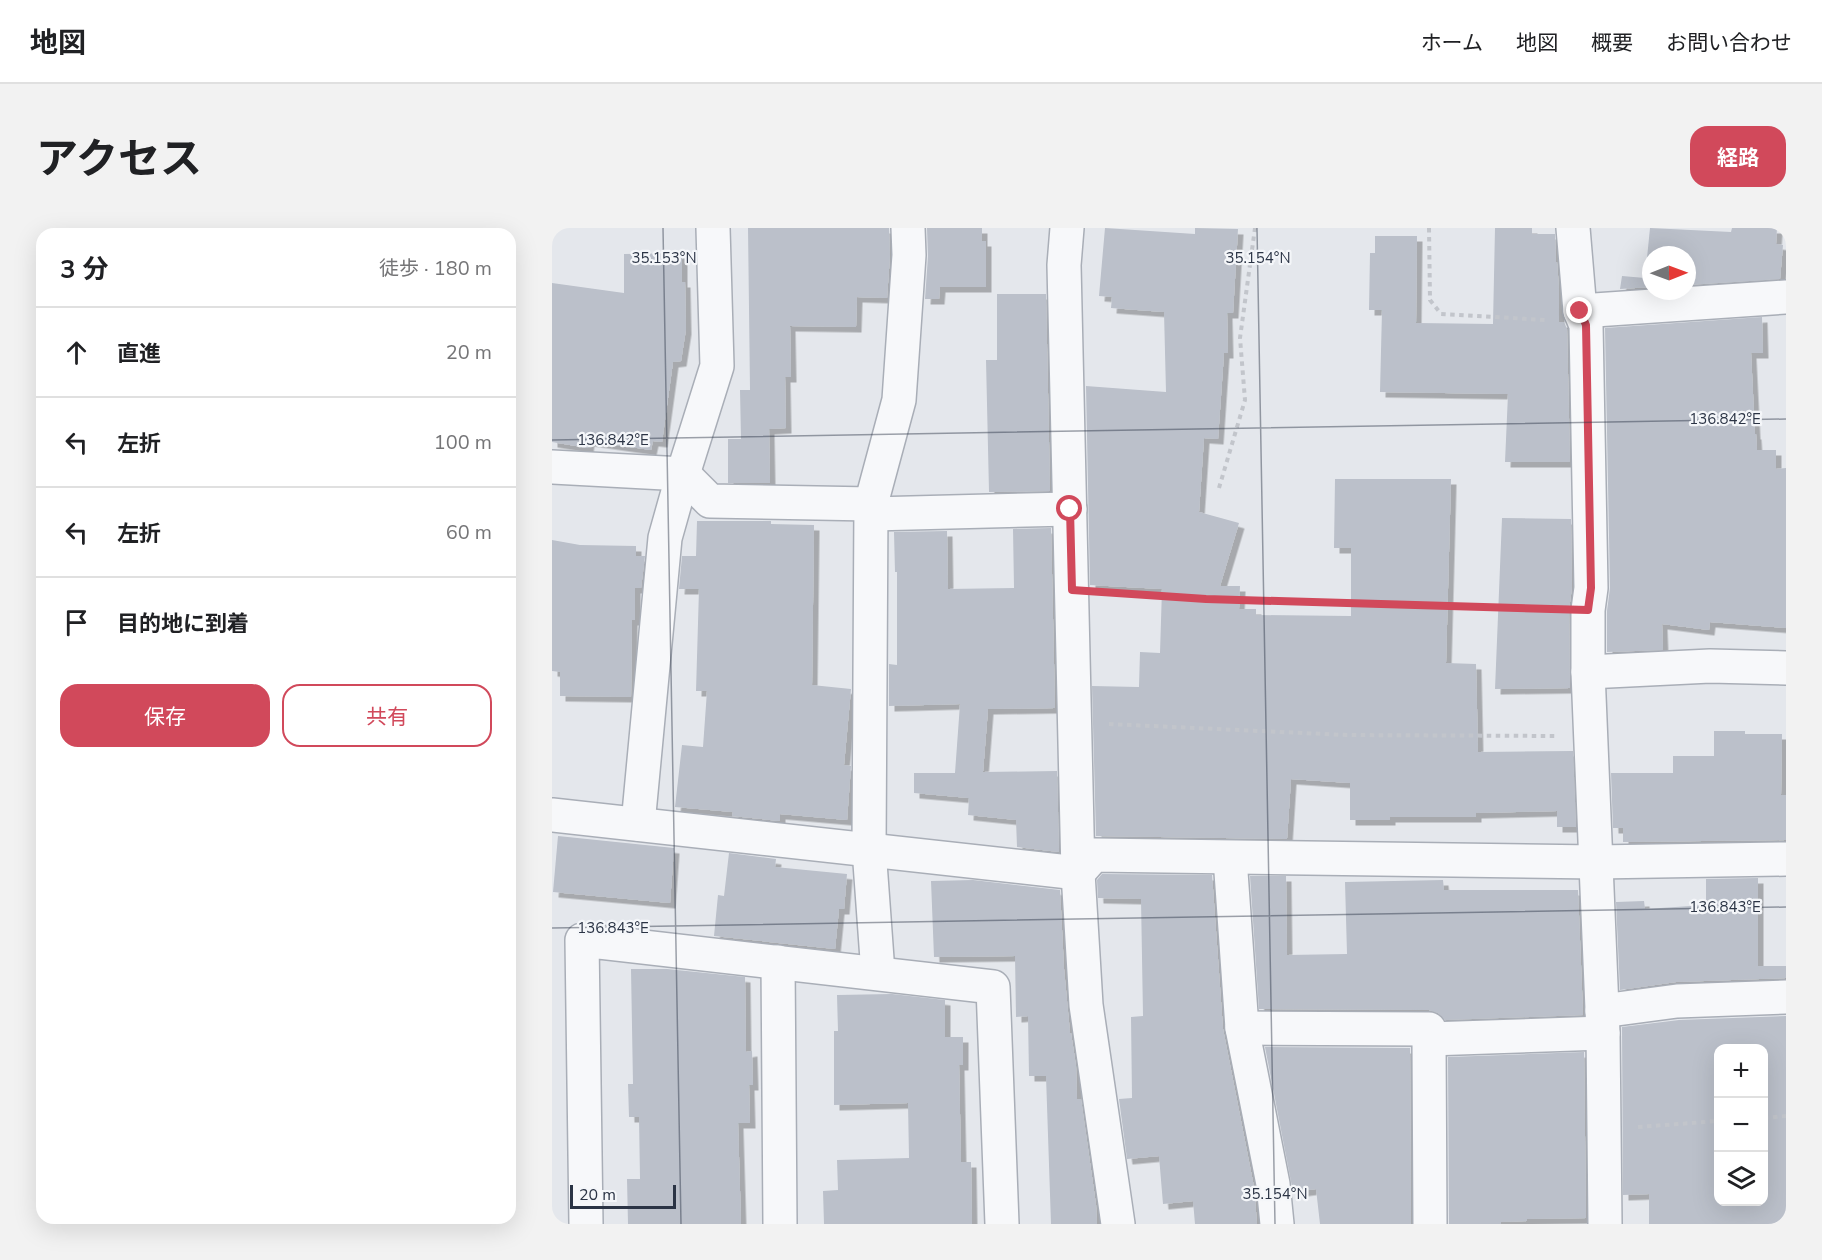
<!DOCTYPE html>
<html lang="ja">
<meta charset="utf-8">
<style>
:root{--surface:#fff;--page:#f2f2f2;--text:#202124;--muted:#757577;--line:#e0e0e0;--accent:#d1495b}
body{margin:0;font-family:"Nunito Sans","Noto Sans JP",sans-serif;background:var(--page);color:var(--text)}
.controls{position:absolute;right:18px;bottom:18px;display:grid;overflow:hidden;border-radius:12px;box-shadow:0 6px 24px #0002}
.controls button{width:54px;height:54px;display:grid;place-items:center;padding:0;border:0;border-bottom:2px solid var(--line);background:var(--surface);color:var(--text);font:30px sans-serif}
.compass{position:absolute;left:1090px;top:18px;width:54px;height:54px;border-radius:50%;background:var(--surface);box-shadow:0 6px 24px #0002;rotate:89deg}
.scale{position:absolute;left:18px;bottom:15px;width:106px;box-sizing:border-box;padding-left:6px;border:3px solid #2b3445;border-top:0;font-size:16px;line-height:21px;white-space:nowrap;color:#2b3445;-webkit-text-stroke:4px #f4f6f9;paint-order:stroke}
.stop{position:absolute;width:18px;height:18px;margin:-14px;border:4px solid #d1495b;border-radius:50%;background:#fff}
.stop.end{background:#d1495b;border-color:#fff;box-shadow:0 2px 6px #0008}
.list{margin:0;padding:0;list-style:none}
h2{display:flex;justify-content:space-between;align-items:center;height:78px;margin:0;padding:0 24px;font-size:26px}
h2 small{font-size:20px;font-weight:400;color:var(--muted)}
.list li{display:grid;grid-template-columns:39px 1fr auto;gap:18px;align-items:center;box-sizing:border-box;height:90px;padding:0 24px;border-top:2px solid var(--line)}
.list b{display:block;font-size:22px;white-space:nowrap}
.list em{font-size:20px;font-style:normal;color:var(--muted)}
.actions{display:flex;gap:12px;padding:18px 24px}
.actions a{flex:1;padding:14px 0;border:2px solid var(--accent);border-radius:18px;text-align:center;font-size:21px;color:var(--accent)}
.actions .main{background:var(--accent);color:#fff}
.icon{flex:none;width:33px;height:33px;fill:none;stroke:currentColor;stroke-width:2;stroke-linecap:round;stroke-linejoin:round}
.map{position:relative;flex:none;width:1234px;height:996px;overflow:hidden;border-radius:18px}
header{display:flex;align-items:center;gap:36px;box-sizing:border-box;height:84px;padding:0 30px;background:var(--surface);border-bottom:2px solid var(--line)}
header strong{font-size:28px}
nav{display:flex;gap:33px;margin-inline-start:auto;font-size:21px}
.intro{display:flex;align-items:center;justify-content:space-between;box-sizing:border-box;height:144px;padding:0 36px}
h1{margin:0;font-size:42px}
.button{padding:15px 27px;border-radius:18px;background:var(--accent);color:#fff;font-size:21px;font-weight:700}
main{display:flex;gap:36px;padding:0 36px}
aside{flex:1;background:var(--surface);border-radius:18px;box-shadow:0 6px 24px #0002}
.map>svg:first-child{display:block}
</style>
<header>
<strong>地図</strong>
<nav><a>ホーム</a><a>地図</a><a>概要</a><a>お問い合わせ</a></nav>
</header>
<div class="intro"><h1>アクセス</h1><a class="button">経路</a></div>
<main>
<aside>
<h2>3 分<small>徒歩 · 180 m</small></h2>
<ul class="list">
<li><svg class="icon" aria-label="ahead" viewBox="0 0 24 24"><path d="M12 20V5M6 11l6-6 6 6"/></svg><div><b>直進</b></div><em>20 m</em></li>
<li><svg class="icon" aria-label="left" viewBox="0 0 24 24"><path d="M17 20v-9H6M10 6l-5 5 5 5"/></svg><div><b>左折</b></div><em>100 m</em></li>
<li><svg class="icon" aria-label="left" viewBox="0 0 24 24"><path d="M17 20v-9H6M10 6l-5 5 5 5"/></svg><div><b>左折</b></div><em>60 m</em></li>
<li><svg class="icon" aria-label="arrive" viewBox="0 0 24 24"><path d="M6 21V4h12l-3 4 3 4H6"/></svg><div><b>目的地に到着</b></div></li>
</ul>
<div class="actions"><a class="main">保存</a><a>共有</a></div>
</aside>
<div class="map">
<svg width="1234" height="996" viewBox="0 0 1234 996">
<defs>
<filter id="shadow"><feDropShadow dx="5.5" dy="5.5" stdDeviation="0" flood-color="#0004"/></filter>
</defs>
<rect width="100%" height="100%" fill="#e4e7ec"/>
<g fill="#bbc0ca" fill-rule="evenodd" filter="url(#shadow)">
<path d="M196,0h141l1,27 -3,43 -30,-1 -1,30 -66,-1 1,51h-6l1,51 -17,1 1,54h-42v-44h13l-1,-49h10z"/>
<path d="M375,0h55v13h4v46h-46l-1,12h-14l3,-43z"/>
<path d="M553,0l90,6v-6l43,1 -5,84h-6l1,40h-4l-6,86 -14,-1 -5,74 40,11 -19,63h20l-1,23h17v6l95,1v-68h-17l1,-69h116l-5,184 30,1 2,88 95,-1 3,76h-19v-16l-81,2v4h-86v3h-40v-37l-59,-4 -4,60 -191,-3 -4,-150 47,1 1,-35 20,1 2,-64 -72,-4 -4,-199 80,6 -2,-80 -53,-4 1,-11 -13,-1z"/>
<path d="M943,0h37v6h23l1,28h1l2,27v33h5l3,7 3,133h-65l3,-68 -128,-2 2,-82h-13l1,-57h5v-17h42l-1,87 77,1z"/>
<path d="M1098,0l81,4 1,-4h45l-1,16 7,1 -3,34 -93,6v-30h-36v32l-31,2 2,-13 23,2z"/>
<path d="M130,25v29h3l1,47 -5,32 -8,1 -11,80 -9,-1 -2,9 -62,-9 -1,7 -36,-6v-159l72,10v-39z"/>
<path d="M445,66h49l4,197 -61,1 -3,-132h11z"/>
<path d="M1210,89l1,36h-12l4,81h1l1,16h19v19l10,-1v160l-76,-6 -1,8 -47,-6 1,26 -56,2v-41l3,-23 -5,-260z"/>
<path d="M950,290l69,1 1,68 -3,23 1,78 -75,1z"/>
<path d="M145,293h74v3l43,1 -2,160 39,4 -7,76 7,1 -4,54 -67,-6v7l-48,-5 1,-4 -58,-5 7,-62 21,2 4,-56h-11l3,-102h-20l3,-33h14z"/>
<path d="M499,300l4,180 -67,1 -5,63 74,-1 2,81 -42,-5 -1,-27 -48,-5 1,-17 -55,-5v-20h41l5,-69 -71,2v-42l8,1v-93h-2l-1,-40 53,-1 1,58 66,-1 -1,-59z"/>
<path d="M0,312l28,5 56,1v10h9l-4,32h-6v32h-3l-1,77 -71,-1v-24l-8,-1z"/>
<path d="M1162,503h31v3h37l-1,61h5v45l-163,2v-14h-10l-2,-55h62v-17h41z"/>
<path d="M6,608l116,12 -4,55 -117,-11z"/>
<path d="M177,625l47,6 -1,8 72,7 -3,35h-5l-4,40 -121,-13 4,-41 6,1z"/>
<path d="M550,646l110,1 11,154 31,158 3,37h-62l-2,-23 -30,3 -4,-48 -32,3 -8,-60 13,-1 -1,-81 12,-1 -2,-117 -43,-1 -1,-18z"/>
<path d="M698,648h36l1,79 60,-1 -2,-72 98,-2 1,10h134l5,125 -138,5 -7,-7 -9,-3 -170,-1z"/>
<path d="M1206,650v88h28v12l-110,4 -56,8 -4,-88 28,-1 1,8 61,-4v-26z"/>
<path d="M421,652l87,10 4,79 6,64h1l5,33 1,33h4l15,106 1,19h-46l-5,-148h-17l-1,-60 -12,1 -1,-61 -81,1 -3,-76z"/>
<path d="M79,741h36l78,8 1,75 6,-1 1,34h-4l1,38h-12l3,101h-113l-1,-45h13l-1,-62h-10l-1,-33h5z"/>
<path d="M340,766l53,6v37h18v28h-4l2,97h10l1,62h-148l-1,-33 15,-1 -1,-30 72,-2 -1,-55 -74,2v-74h4l-1,-36z"/>
<path d="M1234,788v208h-137v-30l-26,1 -1,-168 57,-7zM1167,820h45v154h-45z"/>
<path d="M713,819l145,1 1,176h-91l-4,-35 -23,3z"/>
<path d="M1032,824l2,166 -59,1v2l-26,1v2h-52l-1,-167z"/>
</g>
<g fill="none" stroke-linecap="round" stroke-linejoin="round">
<g stroke="#a9aeb7" stroke-width="36">
<g id="minor">
<path d="M515,0l-3,37 14,608 8,132 32,219"/>
<path d="M1021,0l7,83 6,14 5,263 -3,22v62l15,361 2,191"/>
<path d="M1028,83l206,-14"/>
<path d="M0,239l131,7 27,27 161,3"/>
<path d="M320,286l198,-5"/>
<path d="M1036,444l122,-6 76,2"/>
<path d="M0,587l526,58"/>
<path d="M86,596l27,-286 18,-64 34,-108 -4,-138"/>
<path d="M678,630l12,170 31,156 4,40"/>
<path d="M526,645l16,-18 502,7 190,-3"/>
<path d="M226,734l2,262"/>
<path d="M326,745l-9,-124 2,-345 28,-104 10,-145 -1,-27"/>
<path d="M1050,783l75,-10 109,-4"/>
<path d="M690,800l187,1v10l174,-6"/>
<path d="M877,811l1,185"/>
<path d="M34,996l-4,-284 411,47 9,237"/>
</g>
</g>
<g stroke="#c2c5cb" stroke-width="4" stroke-dasharray="4.5 4.5" stroke-linecap="butt">
<path d="M877,0l1,72 11,14 105,6"/>
<path d="M667,260l26,-88 -5,-62 15,-110"/>
<path d="M554,364l100,7 349,10"/>
<path d="M557,496l237,11 211,1"/>
<path d="M1212,890l22,-2"/>
<path d="M1086,899l80,-6"/>
</g>
<use href="#minor" stroke="#f7f8fa" stroke-width="33"/>
</g>
<g fill="none" stroke-linecap="round" stroke-linejoin="round">
<path stroke="#d1495b" stroke-width="8" d="M518,281l2,81 134,9 382,11 3,-22 -5,-263 -6,-14"/>
</g>
<path fill="none" stroke="#2b3445" stroke-width="1.5" stroke-opacity="0.45" d="M111,0l18,996M705,0l18,996M0,212l1234,-21M0,700l1234,-21"/>
<g font-size="15" text-anchor="middle" fill="#2b3445" stroke="#f4f6f9" stroke-width="4.5" stroke-linejoin="round" paint-order="stroke">
<text x="112" y="35">35.153°N</text>
<text x="706" y="35">35.154°N</text>
<text x="1173" y="196">136.842°E</text>
<text x="61" y="217">136.842°E</text>
<text x="1173" y="684">136.843°E</text>
<text x="61" y="705">136.843°E</text>
<text x="723" y="971">35.154°N</text>
</g>
</svg>
<div class="controls">
<button>+</button>
<button>−</button>
<button><svg class="icon" aria-label="layers" viewBox="0 0 24 24"><path d="M12 4l9 5-9 5-9-5zM3 14l9 5 9-5"/></svg></button>
</div>
<svg class="compass" viewBox="-18 -18 36 36"><path d="M0-13l5 13h-10z" fill="#e53935"/><path d="M0 13l5-13h-10z" fill="#757577"/></svg>
<div class="scale">20 m</div>
<div class="stop" style="left:518px;top:281px"></div>
<div class="stop end" style="left:1028px;top:83px"></div>
</div>
</main>
